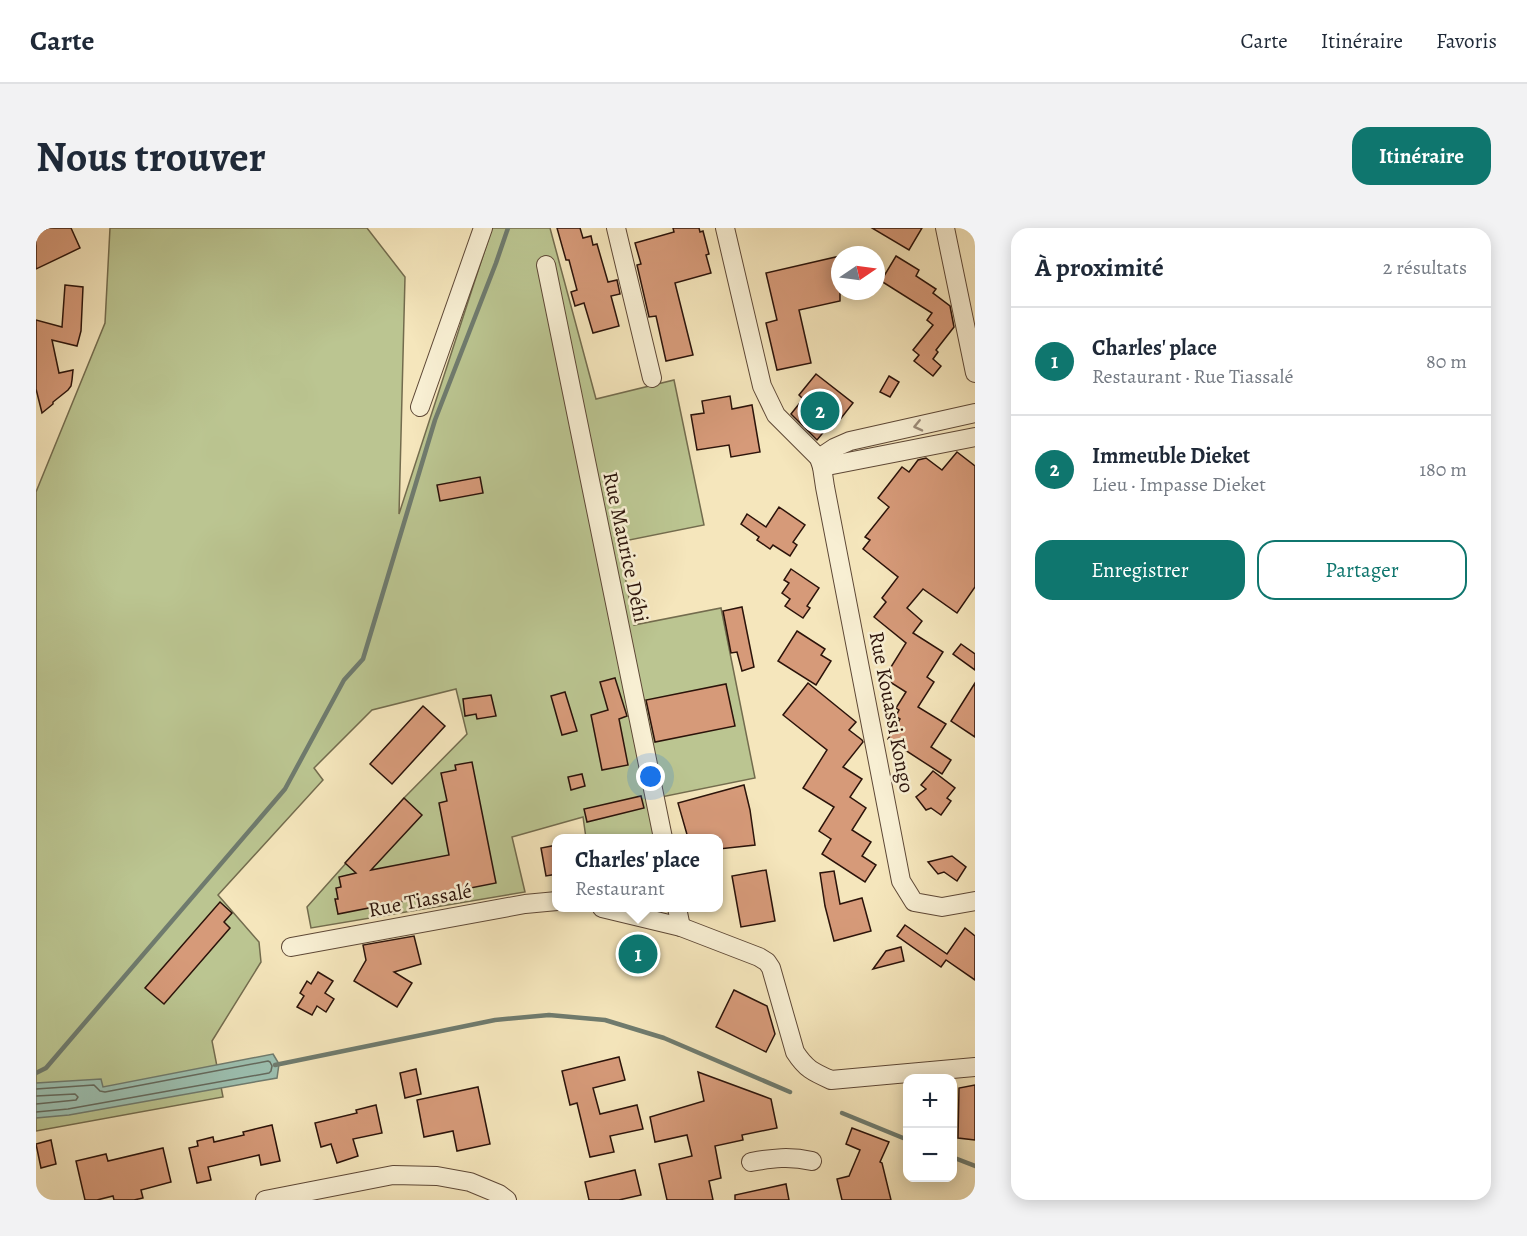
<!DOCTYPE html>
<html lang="fr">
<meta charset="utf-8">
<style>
:root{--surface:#fff;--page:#f2f2f3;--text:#1f2937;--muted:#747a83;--line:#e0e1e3;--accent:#0f766e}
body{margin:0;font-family:Alegreya,serif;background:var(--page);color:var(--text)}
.controls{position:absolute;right:18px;bottom:18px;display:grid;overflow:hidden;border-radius:12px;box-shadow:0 3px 15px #0003}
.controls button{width:54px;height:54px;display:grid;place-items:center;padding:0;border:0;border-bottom:2px solid var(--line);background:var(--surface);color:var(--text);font:30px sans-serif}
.compass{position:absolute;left:795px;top:18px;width:54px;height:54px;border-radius:50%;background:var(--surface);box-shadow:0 3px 15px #0003;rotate:77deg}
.you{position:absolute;left:615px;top:549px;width:21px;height:21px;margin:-15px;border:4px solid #fff;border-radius:50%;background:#1a73e8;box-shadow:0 0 0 9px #1a73e833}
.badge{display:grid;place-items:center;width:39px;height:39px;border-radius:50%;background:var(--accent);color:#fff;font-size:20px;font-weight:700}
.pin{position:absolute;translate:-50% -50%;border:3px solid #fff;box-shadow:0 2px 6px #0006}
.popup{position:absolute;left:516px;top:606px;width:171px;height:78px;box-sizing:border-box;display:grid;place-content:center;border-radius:12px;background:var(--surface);filter:drop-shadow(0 2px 4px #0005);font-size:20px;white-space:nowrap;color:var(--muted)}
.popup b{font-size:22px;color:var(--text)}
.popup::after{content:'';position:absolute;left:50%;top:100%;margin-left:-12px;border:12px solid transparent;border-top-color:var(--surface)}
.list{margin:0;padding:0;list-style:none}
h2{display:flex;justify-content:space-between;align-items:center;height:78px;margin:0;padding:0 24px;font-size:26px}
h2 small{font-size:20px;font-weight:400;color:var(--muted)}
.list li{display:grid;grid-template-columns:39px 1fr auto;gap:18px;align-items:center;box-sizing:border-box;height:108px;padding:0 24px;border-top:2px solid var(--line)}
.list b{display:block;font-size:22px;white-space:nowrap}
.list p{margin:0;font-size:20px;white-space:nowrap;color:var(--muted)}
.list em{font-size:20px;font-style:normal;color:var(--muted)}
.actions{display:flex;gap:12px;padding:18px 24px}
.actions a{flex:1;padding:14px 0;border:2px solid var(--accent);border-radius:18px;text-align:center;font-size:21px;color:var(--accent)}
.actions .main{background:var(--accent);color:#fff}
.map{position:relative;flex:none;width:939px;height:972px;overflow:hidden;border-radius:18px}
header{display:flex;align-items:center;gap:36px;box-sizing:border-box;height:84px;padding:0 30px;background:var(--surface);border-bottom:2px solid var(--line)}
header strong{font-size:28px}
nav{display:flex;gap:33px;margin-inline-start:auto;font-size:21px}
.intro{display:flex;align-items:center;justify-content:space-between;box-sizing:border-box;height:144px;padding:0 36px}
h1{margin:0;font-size:42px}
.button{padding:15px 27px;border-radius:18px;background:var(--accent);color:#fff;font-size:21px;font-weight:700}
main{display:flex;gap:36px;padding:0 36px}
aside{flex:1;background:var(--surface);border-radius:18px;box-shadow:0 3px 15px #0003}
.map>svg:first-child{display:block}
</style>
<header>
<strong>Carte</strong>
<nav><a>Carte</a><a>Itinéraire</a><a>Favoris</a></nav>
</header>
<div class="intro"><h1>Nous trouver</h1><a class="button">Itinéraire</a></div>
<main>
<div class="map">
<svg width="939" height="972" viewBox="0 0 939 972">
<rect width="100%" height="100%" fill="#f5e6bc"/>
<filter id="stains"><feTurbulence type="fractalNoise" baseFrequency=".00333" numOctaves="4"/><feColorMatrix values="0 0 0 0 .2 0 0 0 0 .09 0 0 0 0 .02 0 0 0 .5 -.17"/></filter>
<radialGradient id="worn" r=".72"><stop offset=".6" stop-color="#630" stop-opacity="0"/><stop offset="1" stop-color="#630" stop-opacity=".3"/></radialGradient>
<path fill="#bbc591" stroke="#736c4e" stroke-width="1.5" d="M74,0h257l38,49 -6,237 93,-286h58l46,171 78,-19 30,145 -85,17 15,83 87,-17 34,170 -94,19 10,41h-85l-3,-21 -71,20 13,55 -214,36 -4,-21 97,-109 63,-64 -11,-45 -84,21 -58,58 9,12 -105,115 41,47 2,20 -49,79 11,56 -187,34v-639l69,-169z"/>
<path fill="#9cc0b1" stroke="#6f7b6e" stroke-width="1.5" d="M237,826l6,10 -2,14 -208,37 -33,3v-35l65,-4 2,8z"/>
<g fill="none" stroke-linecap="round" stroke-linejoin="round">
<g stroke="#646a5e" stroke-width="1.5">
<path d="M0,861l58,-4 6,6 5,1 163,-31 2,1 2,4 -1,5 -2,2 -201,36 -32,3"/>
<path d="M0,868l39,-2 3,3 -2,3 -40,4"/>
</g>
<g stroke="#6f7b6e" stroke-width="4.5">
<path d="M239,837l220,-45 54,-5 56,5 59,18 126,54"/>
<path d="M0,845l10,-5 239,-279 59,-109 19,-21 72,-239 61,-157 12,-35"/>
<path d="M806,885l66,27"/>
<path d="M916,929l23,9"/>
</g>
</g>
<g fill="#d69a79" stroke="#2b130a" stroke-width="1.5">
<path d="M12,0h23l9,20 -44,21v-35z"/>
<path d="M521,0h23l3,10 8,-2 2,9 4,-1 11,38 9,-2 3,14 -9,2 8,30 -26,7 -9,-30 -9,3 -4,-14 6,-2 -8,-30h-3z"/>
<path d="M637,0h26l1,4 3,-1 6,23 -3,1 5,18 -36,10 18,72 -27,6 -10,-45 -7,1 -12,-52 4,-1 -6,-21 39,-11z"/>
<path d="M836,0h50l-13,22z"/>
<path d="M804,28v45l-41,9 12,53 -34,7 -11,-47 11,-3 -11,-47z"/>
<path d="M860,28l23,14 -3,6 20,13 -3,4 17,13 4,21 -18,23 2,2 -5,7 8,7 -8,10 -19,-15 5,-6 -6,-5 20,-25 -6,-5 5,-7 -51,-32z"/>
<path d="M29,57l18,2 -2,44 -4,15 -25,-6 7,33 14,-3 -1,10 -1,6 -3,4 -15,12v2l-11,9 -6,-24v-69l26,7z"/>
<path d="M780,146l37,29 -18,23 -4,-3 -14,17 -26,-26 12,-15 -4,-4z"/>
<path d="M853,148l10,6 -9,15 -10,-5z"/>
<path d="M694,168l2,13 20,-4 8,47 -29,5 -2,-12 -32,5 -6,-35 13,-2 -2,-12z"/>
<path d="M921,224l18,14v121l-18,26 -34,-24 -16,19 15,13 -9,12 30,19 -16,25 7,5 -16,25 28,17 -15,23 20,13 -9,14 -54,-35 12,-20 -4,-3 3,-6 -3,-2 10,-16 -16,-10 2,-4 -6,-3 20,-32 -32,-26 12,-15 -4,-4 16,-21 -35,-28 7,-9 -5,-3 24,-30 -11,-9 24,-31 7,5 9,-12 8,-2 16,12z"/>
<path d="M444,249l3,16 -43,8 -3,-16z"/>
<path d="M743,279l26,18 -12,17 4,3 -7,11 -17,-11 -3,4 -13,-9 2,-3 -18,-13 6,-10 19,13z"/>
<path d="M755,341l28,19 -12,18 3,2 -7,10 -18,-12 5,-7 -8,-6 7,-10 -5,-3z"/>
<path d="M706,379l12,60 -12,4 -5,-19 -6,1 -8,-42z"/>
<path d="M761,403l28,18 -4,6 10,6 -15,24 -38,-24z"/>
<path d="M925,416l14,10v16l-22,-16z"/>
<path d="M579,450l12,38 -8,3 9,46 -26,5 -11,-55 17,-5 -8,-28z"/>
<path d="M772,455l48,39 -7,8 13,10 1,2 -20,25 19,12 -12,18 16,11 -14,22 19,12 -9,14 14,9 -11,17 -43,-28 9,-15 -12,-8 15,-24 -31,-19 24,-38 -44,-35z"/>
<path d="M939,455v54l-24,-16z"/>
<path d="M690,456l9,42 -80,16 -9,-42z"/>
<path d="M529,464l12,39 -15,4 -11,-39z"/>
<path d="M455,467l5,21 -19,3 -1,-5 -11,2 -2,-17z"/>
<path d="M387,478l22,20 -53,58 -22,-20z"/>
<path d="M436,534l24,121 -158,31 -3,-15h3l-2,-11 5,-1 -2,-10 17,-4 -11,-10 59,-65 18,17 -51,55 78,-15 -10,-52 8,-2 -6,-28 15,-3 -1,-5z"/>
<path d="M897,543l22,17 -8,10 4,3 -10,14 -10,-7 -5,2 -10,-13 10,-8 -5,-4z"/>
<path d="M546,546l3,12 -14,4 -3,-13z"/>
<path d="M708,557l6,25 5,35 -36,4v-11h-31l-10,-35z"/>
<path d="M605,568l3,12 -57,14 -3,-13z"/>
<path d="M521,617v29l-11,2 -5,-28z"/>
<path d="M916,628l14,11 -9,14 -13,-9 -6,2 -10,-12z"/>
<path d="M730,642l9,51 -34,6 -9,-51z"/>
<path d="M798,643l6,33 22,-6 9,33 -37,10 -9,-35 -5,-33z"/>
<path d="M184,674l12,11 -8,9 6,6 -66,76 -19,-16z"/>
<path d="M869,697l42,29 18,-26 10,8v44l-29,-20 -5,7 -44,-31z"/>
<path d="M378,708l7,28 -27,8 18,11 -15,24 -43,-26 12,-21 -3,-15z"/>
<path d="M604,708l13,7 -10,16 -12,-7z"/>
<path d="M865,719l3,14 -31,8 13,-18z"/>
<path d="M282,744l15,9 -8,12 9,6 -8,13 -9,-6 -5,9 -15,-8 7,-11 -4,-3 7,-12 4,3z"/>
<path d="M698,762l33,16 8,28 -9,18 -50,-25z"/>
<path d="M583,829l6,23 -32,8 7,26 37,-9 6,24 -33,7 4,16 -24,5 -13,-54 -7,2 -8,-34z"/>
<path d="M380,841l5,25 -16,4 -5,-25z"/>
<path d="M662,844l73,27 6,29 -35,7 1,5 -28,6 6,32 -12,3 4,19h-46l-8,-36 33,-8 -5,-21 -32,7 -5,-25 54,-16z"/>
<path d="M939,857v55l-17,-2 1,-50z"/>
<path d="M442,859l12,57 -33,7 -4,-20 -29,6 -7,-37z"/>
<path d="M340,877l6,28 -29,6 5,17 -21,7 -6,-19 -10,3 -6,-24 42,-10 -1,-3z"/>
<path d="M236,897l8,36 -19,4 -2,-10 -51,12 3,13 -14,3 -8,-35 9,-2 -1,-5 16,-4 1,5 30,-7 -1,-3z"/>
<path d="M816,900l37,14 -9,20 2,1 9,37h-49l-5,-21 12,-3 11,-26 -14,-6z"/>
<path d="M15,912l5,24 -15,4 -5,-24z"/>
<path d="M127,920l8,34 -30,8 2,8 -9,2h-20l-1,-4 -16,4h-12l-9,-39 30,-7 2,7z"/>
<path d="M599,942l6,25 -22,5h-30l-4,-18z"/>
<path d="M750,956l3,16h-54v-5z"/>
</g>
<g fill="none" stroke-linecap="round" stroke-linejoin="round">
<g stroke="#5e4836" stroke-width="20">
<g id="street">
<path d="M580,0l36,150"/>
<path d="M689,0l37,158 14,29 43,43"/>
<path d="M909,0l30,145"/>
<path d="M510,37l117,573"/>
<path d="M384,179l63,-179"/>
<path d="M939,185l-125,28 -16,7 -15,10 3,9 3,20 76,394 13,21 28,5 33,-6"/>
<path d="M786,239l153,-30"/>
<path d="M566,680l79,19 78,30 8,5 4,6 24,84c11,17 18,20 36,28l144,-13"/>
<path d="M641,680l4,19"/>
<path d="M255,719l234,-43 32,-3"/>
<path d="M715,934c22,-4 39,-6 61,-1"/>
<path d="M229,972l128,-25 44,1 33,6 29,12 8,6"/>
</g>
</g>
<use href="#street" stroke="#f8efd3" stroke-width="18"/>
</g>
<defs><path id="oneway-chevron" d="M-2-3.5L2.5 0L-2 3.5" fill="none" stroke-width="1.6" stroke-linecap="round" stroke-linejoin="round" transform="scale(1.5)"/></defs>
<use stroke="#9c8c79" href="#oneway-chevron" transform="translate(882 198) rotate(167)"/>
<g text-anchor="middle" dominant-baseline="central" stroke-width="5" stroke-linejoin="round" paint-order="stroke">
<g font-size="21" fill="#2b130a" stroke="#f8efd3">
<text transform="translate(590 319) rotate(78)">Rue Maurice Déhi</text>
<text transform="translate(856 484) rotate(79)">Rue Kouassi Kongo</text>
<text transform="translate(384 672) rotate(-11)">Rue Tiassalé</text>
</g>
</g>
<rect width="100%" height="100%" filter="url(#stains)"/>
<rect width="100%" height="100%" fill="url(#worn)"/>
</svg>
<div class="controls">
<button>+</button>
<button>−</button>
</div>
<svg class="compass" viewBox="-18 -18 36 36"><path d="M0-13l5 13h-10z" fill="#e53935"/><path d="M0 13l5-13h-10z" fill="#747a83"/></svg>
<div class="you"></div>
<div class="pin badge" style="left:602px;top:726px">1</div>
<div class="popup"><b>Charles' place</b>Restaurant</div>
<div class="pin badge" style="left:784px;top:183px">2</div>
</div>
<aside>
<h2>À proximité<small>2 résultats</small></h2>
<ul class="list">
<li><span class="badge">1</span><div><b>Charles' place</b><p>Restaurant · Rue Tiassalé</p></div><em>80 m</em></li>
<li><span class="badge">2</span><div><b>Immeuble Dieket</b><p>Lieu · Impasse Dieket</p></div><em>180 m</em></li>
</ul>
<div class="actions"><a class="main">Enregistrer</a><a>Partager</a></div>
</aside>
</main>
